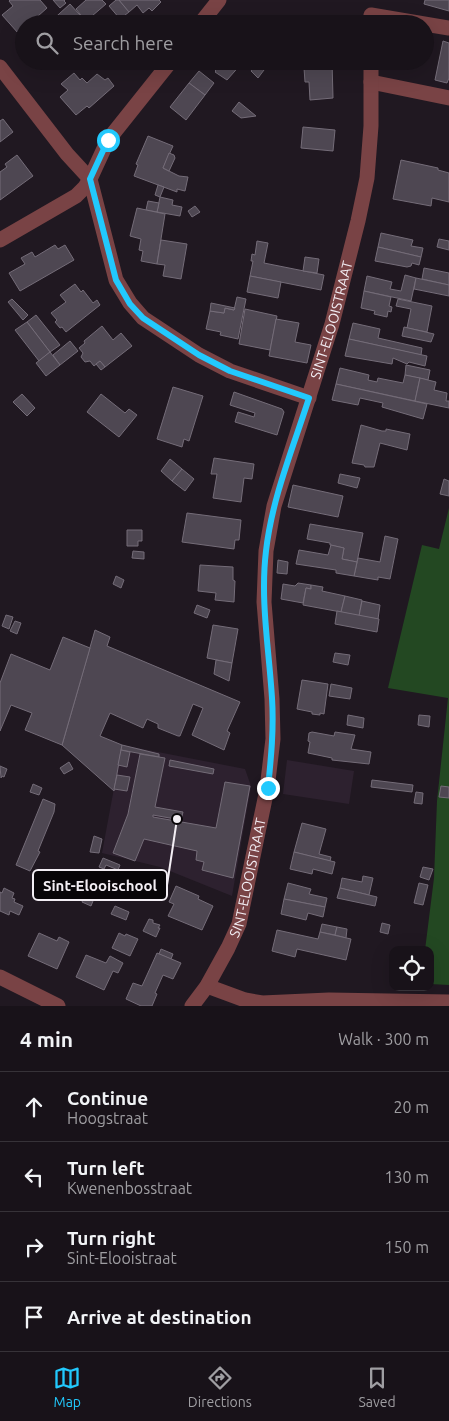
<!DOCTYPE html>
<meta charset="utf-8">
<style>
:root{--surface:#181219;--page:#252026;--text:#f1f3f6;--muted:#9f9ea2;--line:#363238;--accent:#22c9fd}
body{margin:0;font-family:Ubuntu,sans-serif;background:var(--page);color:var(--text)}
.controls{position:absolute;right:15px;bottom:15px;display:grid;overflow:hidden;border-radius:10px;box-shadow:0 5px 20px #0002}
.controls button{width:45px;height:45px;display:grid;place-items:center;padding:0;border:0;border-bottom:1px solid var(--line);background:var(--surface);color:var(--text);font:25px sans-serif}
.stop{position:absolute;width:15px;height:15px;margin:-11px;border:4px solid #22c9fd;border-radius:50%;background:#fff}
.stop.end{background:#22c9fd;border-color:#fff;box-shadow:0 1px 5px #0008}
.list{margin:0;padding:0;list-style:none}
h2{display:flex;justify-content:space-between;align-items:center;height:65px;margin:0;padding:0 20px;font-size:21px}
h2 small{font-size:16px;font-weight:400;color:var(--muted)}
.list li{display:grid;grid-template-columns:32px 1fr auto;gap:15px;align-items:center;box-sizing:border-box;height:70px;padding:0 20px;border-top:1px solid var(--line)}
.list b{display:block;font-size:19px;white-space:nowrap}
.list p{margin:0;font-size:16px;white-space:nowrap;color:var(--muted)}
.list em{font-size:16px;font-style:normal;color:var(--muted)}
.icon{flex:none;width:28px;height:28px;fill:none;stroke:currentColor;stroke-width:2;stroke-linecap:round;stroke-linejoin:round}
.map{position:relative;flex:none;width:449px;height:1006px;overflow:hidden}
.search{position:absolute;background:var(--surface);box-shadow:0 5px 20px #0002;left:15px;right:15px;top:15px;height:55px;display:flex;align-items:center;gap:12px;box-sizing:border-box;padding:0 18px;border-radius:28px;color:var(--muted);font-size:19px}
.sheet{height:345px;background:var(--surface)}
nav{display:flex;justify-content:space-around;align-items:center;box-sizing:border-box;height:70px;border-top:1px solid var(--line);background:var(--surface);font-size:14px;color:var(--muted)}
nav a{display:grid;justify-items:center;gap:2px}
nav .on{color:var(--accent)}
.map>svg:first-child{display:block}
</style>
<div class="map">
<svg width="449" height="1006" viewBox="0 0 449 1006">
<rect width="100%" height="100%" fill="#201821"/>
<g fill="#2d212f">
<path d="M122,745l123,24 6,17 -19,110 -72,-29 -58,-14z"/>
<path d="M287,760l67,11 -5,33 -66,-10z"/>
</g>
<path fill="#234822" d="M449,508v477l-19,-1v-34h-5l9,-72 3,-77 11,-103 -60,-10 34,-143 17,4z"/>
<g fill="#4e4752" stroke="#746c78">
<path d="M10,0h30l7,8 -18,16h-5v4l-6,5 -16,-18 11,-9 -4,-5z"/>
<path d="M53,0h12l-1,1 2,2 -6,5z"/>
<path d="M86,0h16l4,4 -14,12 4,5 5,-5 5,7 -18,1 -12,-15z"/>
<path d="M116,0h3l10,12 -9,7 -11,-13z"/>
<path d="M119,0h40l2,2 -9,9 -3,-3 -6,5 -6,-8 -8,7z"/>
<path d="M425,0h24v11l-25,-7z"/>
<path d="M70,4l18,20h-40z"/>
<path d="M443,41l6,2v35l-2,5 -12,-3z"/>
<path d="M121,61h15l-8,7z"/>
<path d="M217,61h37l-6,7 -6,-5 -15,17 -12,-8 1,-1 -4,-4z"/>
<path d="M259,61l11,1 -12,16 -7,-7z"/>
<path d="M301,61h31l1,37 -23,2 -1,-18h-4l-1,-14 -3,-1z"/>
<path d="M199,71l15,12 -9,12 -16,-12z"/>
<path d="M74,73l6,7 2,-2 5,5 10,-9 8,6 3,-2 6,8 -25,22 -2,-2 -11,9 -16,-18 8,-7 -7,-6z"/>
<path d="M189,83l16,12 -19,25 -16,-13z"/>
<path d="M239,102l17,14 -15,2 -9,-7z"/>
<path d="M3,119l10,13 -13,10v-21z"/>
<path d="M303,127l32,3 -2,21 -32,-3z"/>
<path d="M148,136l25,10 -10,22 16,8 9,1 -3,14 -8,-2v3l-43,-16 4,-11 -2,-1z"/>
<path d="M169,153l5,2 1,3 -6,13 -6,-3z"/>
<path d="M17,155l16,21 -33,24v-28l7,-5 -2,-3z"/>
<path d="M401,160l37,8v2l11,3v29l-17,-4 -1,8 -38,-7z"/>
<path d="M158,185l6,2 -4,10 -5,-2z"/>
<path d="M160,197l13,3 -1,5 10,2 -2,9 -23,-4z"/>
<path d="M148,201l11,2 -2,9 -11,-2z"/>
<path d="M195,206l5,6 -8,5 -4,-6z"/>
<path d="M137,208l28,6 -8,50 -16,-3 2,-10 -4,-1 2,-11 -11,-3z"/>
<path d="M381,233l32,7 -2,6 12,2 -2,9 -43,-10z"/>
<path d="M439,239l10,2v9l-12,-3z"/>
<path d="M161,240l26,4 -6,35 -18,-3 2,-11 -8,-1z"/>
<path d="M257,241l11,2 -4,20 60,12 -3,15 -71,-14 3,-15h-2l1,-7 3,1z"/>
<path d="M55,245l3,4 7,-4 9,15 -54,31 -11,-18 16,-9 -4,-6 11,-6 3,5z"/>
<path d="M378,247l43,10 -2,8 -7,-2 -1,3 -4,1 -32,-6z"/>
<path d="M305,257l14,2 -2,14 -14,-2z"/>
<path d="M424,268l25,5v12l-27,-6z"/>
<path d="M405,275l11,3 -5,23 -47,-10 3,-15 25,6 -2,7 11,2z"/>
<path d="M250,276l31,6 -3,16 -31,-6z"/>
<path d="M416,278l33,7v11l-35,-7z"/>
<path d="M75,284l6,8 2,-2 10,13 4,-3 3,5 -34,27 -4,-5 -2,1 -5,-6 2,-2 -6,-7 15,-11 -6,-7z"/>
<path d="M364,291l27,6 -2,9 3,1 -1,5 -3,-1 -1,6 -13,-3 1,-3 -14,-3z"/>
<path d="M237,297l9,2 -8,40 -18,-4 1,-3 -15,-3 4,-18 14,2 1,-5 9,2z"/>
<path d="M12,299l16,16 -5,5 -15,-18z"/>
<path d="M398,299l34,7 -5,26 -20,-4 4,-19 -15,-3z"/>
<path d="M211,303l24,5 -1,2 -9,-2 -1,5 -14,-2z"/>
<path d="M245,309l32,7 -7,34 -31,-6z"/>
<path d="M36,315l24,30 -10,7 -23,-30z"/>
<path d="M276,319l23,4 -4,19 16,3 -4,18 -38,-7z"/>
<path d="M27,322l23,30 -11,9 -24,-31z"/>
<path d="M353,323l27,6 -2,9 44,10 -1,7 -72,-16z"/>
<path d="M102,326l11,14 8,-7 11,13 -27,21 -5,-6 -6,5 -4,-5 -5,1 -4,-5 2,-4 -4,-5 6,-5 -1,-2z"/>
<path d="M404,327l30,7 -3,8 -29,-6z"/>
<path d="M349,339l78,17 -2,10 -16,-4 -2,2 -14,-6 -1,6 -47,-8z"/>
<path d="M70,341l8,10 -18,14 -7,-10z"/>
<path d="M50,352l10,13 -14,11 -10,-13z"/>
<path d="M100,361l5,6 -4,3 -5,-6z"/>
<path d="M406,365l24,5 -2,10 -23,-5z"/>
<path d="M340,368l25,6 4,1 -1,5 9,2 1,-4 25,5 2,-8 15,3 -5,23 -79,-17z"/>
<path d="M420,378l16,4 -2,8 13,3 -1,8h3v7l-34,-7z"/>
<path d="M336,384l91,20 -4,15 -41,-12 1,-4 -23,-5 -2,7 -26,-5z"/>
<path d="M173,387l30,9 -14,45 -5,-2 -2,8 -25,-8z"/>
<path d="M234,392l48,17 2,3 -7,23 -42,-13 3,-10 16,5 1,-4 -25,-8z"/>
<path d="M22,394l13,14 -8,8 -14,-14z"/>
<path d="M101,394l24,19 4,-4 8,6 -18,22 -32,-25z"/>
<path d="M361,425l21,6h4v-2l24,5 -3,16 -27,-7 -6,24h-9l-1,-2 -12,-2z"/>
<path d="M214,458l40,6 -2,15 -8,-1 -3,24 -28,-4 4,-24h-6z"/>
<path d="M170,459l12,10 -10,12 -11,-10z"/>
<path d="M182,469l12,10 -9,12 -13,-10z"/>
<path d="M340,474l20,4 -3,10 -19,-5z"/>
<path d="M444,479l5,2v15l-9,-2z"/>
<path d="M293,485l50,11 -5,21 -50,-10z"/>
<path d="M187,513l54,7 -2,20h-4l-1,9 -52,-7z"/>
<path d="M310,524l53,9 -6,29 -15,-3 2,-11 -14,-3v-2l-23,-4z"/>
<path d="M127,530h15v11h-4v5h-11z"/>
<path d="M385,536l13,3 -8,40 -12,-2v3l-24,-4 4,-18 22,4z"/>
<path d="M331,545l13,3 -2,11 15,3 -3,14 -18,-3v-3l-40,-6 3,-14 29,5z"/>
<path d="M133,551l11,1v7l-12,-1z"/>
<path d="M278,560l10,2 -1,12 -10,-1z"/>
<path d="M200,565l33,2v13l2,1 -1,21 -19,-2 1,-7 -18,-2z"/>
<path d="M116,576l8,4 -3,8 -8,-4z"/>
<path d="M298,583l13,2v4l-5,-1 -3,15 -22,-4 2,-15 12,2z"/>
<path d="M311,585l12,2 -1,4 23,5 -4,16 -38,-7 3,-17 5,1z"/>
<path d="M345,596l17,4 -3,16 -18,-4z"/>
<path d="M362,601l18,4 -2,14 -19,-3z"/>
<path d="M197,605l13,5 -3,8 -13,-5z"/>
<path d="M337,611l42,8 -2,13 -42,-8z"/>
<path d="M6,615l7,2 -4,12 -7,-3z"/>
<path d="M15,621l6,2 -4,11 -7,-3z"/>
<path d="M213,625l25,4 -6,34 -25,-5z"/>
<path d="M95,630l15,7 -3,9 133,56 -13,29 3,2 -6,17 -32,-15 11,-27 -10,-4 -13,32h-2l-20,-8v-4l-11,-5 -4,9 -33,-15 -10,23 22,9 -8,46 -52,-46z"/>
<path d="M63,637l27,11 -28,97 -37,-15 7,-17 -21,-8 -11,26v-48l11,-29 39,16z"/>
<path d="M335,653l15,2 -2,10 -15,-3z"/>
<path d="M216,660l16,3 -3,18 -15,-7z"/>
<path d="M302,680l26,4 -4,30 -4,-1v2l-8,-1v-2l-15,-3z"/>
<path d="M331,684l21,4 -2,11 -21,-3z"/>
<path d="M348,715l16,3 -1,10 -16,-3z"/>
<path d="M419,715l11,1 -1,11 -11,-2z"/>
<path d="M312,732l22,4 1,-4 20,3 -4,14 20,3 -2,12 -37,-4v-2l-24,-5 2,-11 -2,-1 1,-8z"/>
<path d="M122,745l37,9v3l-38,-7z"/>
<path d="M121,750l9,2 -3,15 -9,-2z"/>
<path d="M140,754l25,4 -10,49 28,5 -2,8 -28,-5v2l63,11 9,-46 25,4 -17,92 -31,-8 2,-8 -8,-2 1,-9 -53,-12 -9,22 -22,-8 15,-39z"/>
<path d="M170,760l44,9 -1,5 -44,-8z"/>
<path d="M69,762l4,7 -9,5 -4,-6z"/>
<path d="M0,766l7,3 -3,8 -2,-1 -1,2z"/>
<path d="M117,775l13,2 -3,14 -13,-2z"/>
<path d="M372,780l41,5 -1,7 -41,-5z"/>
<path d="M33,784l9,4 -3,7 -9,-3z"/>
<path d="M441,786l8,1v11l-10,-1z"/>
<path d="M416,792l7,1 -1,11 -8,-1z"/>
<path d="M43,799l12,5 -1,8 -16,39 2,1 -10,19 -14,-6z"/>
<path d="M302,823l24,6 -7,25 12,3 -1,4 -36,-9z"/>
<path d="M94,836l8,3 -3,14 -9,-1z"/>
<path d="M294,852l41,10 -3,12 -19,-5 -1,5 -22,-5z"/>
<path d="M103,858l17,7 -2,5 -12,-5 -2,4 -5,-2z"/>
<path d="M423,867l10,2 -4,11 -9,-3z"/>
<path d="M363,876l10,2 -4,17 -29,-7 2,-10 20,4z"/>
<path d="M288,883l23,6 -2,5 18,4 -2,9 -41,-8z"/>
<path d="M419,883l9,2 -5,20 -9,-2z"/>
<path d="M176,886l23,10 -1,3 15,7 -11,24 -34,-14 6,-12 -5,-2z"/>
<path d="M4,888l10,5 -2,5 3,1 -1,3 9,4 -4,9 -9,-4 -1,4 -9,-4v-19l2,1z"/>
<path d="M340,888l37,9 -2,9 -38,-8z"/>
<path d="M86,892l9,4 -4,10 -9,-4z"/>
<path d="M284,899l41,8 -2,10 -15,-4 -2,7 -25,-6z"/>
<path d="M115,906l14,6 -3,8 -15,-6z"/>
<path d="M149,919l4,1v3l7,2 -2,3h2l-4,9 -13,-6z"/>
<path d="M382,923l8,2 -2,9 -8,-2z"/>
<path d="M322,924l15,3 -2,8 -15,-3z"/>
<path d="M337,927l10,2 -1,9 -11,-3z"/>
<path d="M277,930l41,9 2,-7 31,7 -5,21 -49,-11 -2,8 -23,-6z"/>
<path d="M39,933l18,8 2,-4 10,5 -12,27 -29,-13z"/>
<path d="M119,933l6,3 1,-2 12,5 -8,17 -18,-8z"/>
<path d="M161,949l12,5 -2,5 -12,-5z"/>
<path d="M157,953l24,10 -8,16 -10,-4 -8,18 2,1 -5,12h-11l-15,-7 7,-16 9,3z"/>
<path d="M86,955l20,8 4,-7 13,7 -5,10 -5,-2 -9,19 -28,-13z"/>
</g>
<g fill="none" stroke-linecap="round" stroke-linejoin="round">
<g stroke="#794345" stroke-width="15">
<path d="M371,15l78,13"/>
<path d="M200,24l19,-24"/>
<path d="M0,67l67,87 23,25 26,101 14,23 13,15 56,37 31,16 79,27"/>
<path d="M371,82l78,16"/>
<path d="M0,240l76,-44 9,-9 5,-8 18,-39 63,-79"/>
<path d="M0,977l58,29"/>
<path d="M207,986l38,14 17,3 67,-3 120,2"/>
<path id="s1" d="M192,1006l15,-20 21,-38 11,-24 28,-135 6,-50 -1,-40 -8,-97 2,-51 8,-45 58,-182 26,-103 9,-43 4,-52v-65"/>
</g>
</g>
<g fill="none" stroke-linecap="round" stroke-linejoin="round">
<path stroke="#22c9fd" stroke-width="6" d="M108,140l-18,39 26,101 14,24 13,14 56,37 31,16 79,27c-16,50 -37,100 -43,153 -6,49 3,98 6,147 2,31 -1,60 -4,90"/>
</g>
<g text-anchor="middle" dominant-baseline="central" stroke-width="4.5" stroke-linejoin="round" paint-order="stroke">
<g font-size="14" fill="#f3eef4" stroke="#080508">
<text stroke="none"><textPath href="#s1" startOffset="712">SINT-ELOOISTRAAT</textPath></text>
<text stroke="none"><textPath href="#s1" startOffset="142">SINT-ELOOISTRAAT</textPath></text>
</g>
</g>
<path fill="none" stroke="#f3eef4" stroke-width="2" d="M177 819L167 885"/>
<circle fill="#f3eef4" stroke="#080508" stroke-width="2" cx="177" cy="819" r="5"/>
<rect fill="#080508" stroke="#f3eef4" stroke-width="2" x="33" y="870" width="134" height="30" rx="5"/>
<g font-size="15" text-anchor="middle" font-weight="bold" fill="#f3eef4">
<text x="100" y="891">Sint-Elooischool</text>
</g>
</svg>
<div class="controls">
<button><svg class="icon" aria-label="locate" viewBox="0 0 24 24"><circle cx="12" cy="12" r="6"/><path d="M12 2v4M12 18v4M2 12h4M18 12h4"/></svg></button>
</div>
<div class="stop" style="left:108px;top:140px"></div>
<div class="stop end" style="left:268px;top:788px"></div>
<div class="search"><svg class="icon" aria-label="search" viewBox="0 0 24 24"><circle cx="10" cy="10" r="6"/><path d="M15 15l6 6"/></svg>Search here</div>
</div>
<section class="sheet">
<h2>4 min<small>Walk · 300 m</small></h2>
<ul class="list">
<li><svg class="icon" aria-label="ahead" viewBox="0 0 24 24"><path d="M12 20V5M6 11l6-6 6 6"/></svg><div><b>Continue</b><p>Hoogstraat</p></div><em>20 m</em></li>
<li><svg class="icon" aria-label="left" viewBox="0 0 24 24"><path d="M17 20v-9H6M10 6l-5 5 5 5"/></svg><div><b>Turn left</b><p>Kwenenbosstraat</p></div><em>130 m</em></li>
<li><svg class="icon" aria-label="right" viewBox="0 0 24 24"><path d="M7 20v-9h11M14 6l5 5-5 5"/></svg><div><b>Turn right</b><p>Sint-Elooistraat</p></div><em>150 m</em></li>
<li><svg class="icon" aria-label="arrive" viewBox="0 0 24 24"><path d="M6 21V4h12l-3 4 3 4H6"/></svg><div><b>Arrive at destination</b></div></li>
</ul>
</section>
<nav>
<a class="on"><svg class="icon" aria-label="map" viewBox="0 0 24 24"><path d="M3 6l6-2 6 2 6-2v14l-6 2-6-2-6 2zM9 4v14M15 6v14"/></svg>Map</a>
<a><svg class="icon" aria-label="directions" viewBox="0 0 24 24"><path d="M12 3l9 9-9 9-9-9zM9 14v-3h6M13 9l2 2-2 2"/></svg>Directions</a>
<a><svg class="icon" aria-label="saved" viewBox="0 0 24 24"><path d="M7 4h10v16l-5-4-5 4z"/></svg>Saved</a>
</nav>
